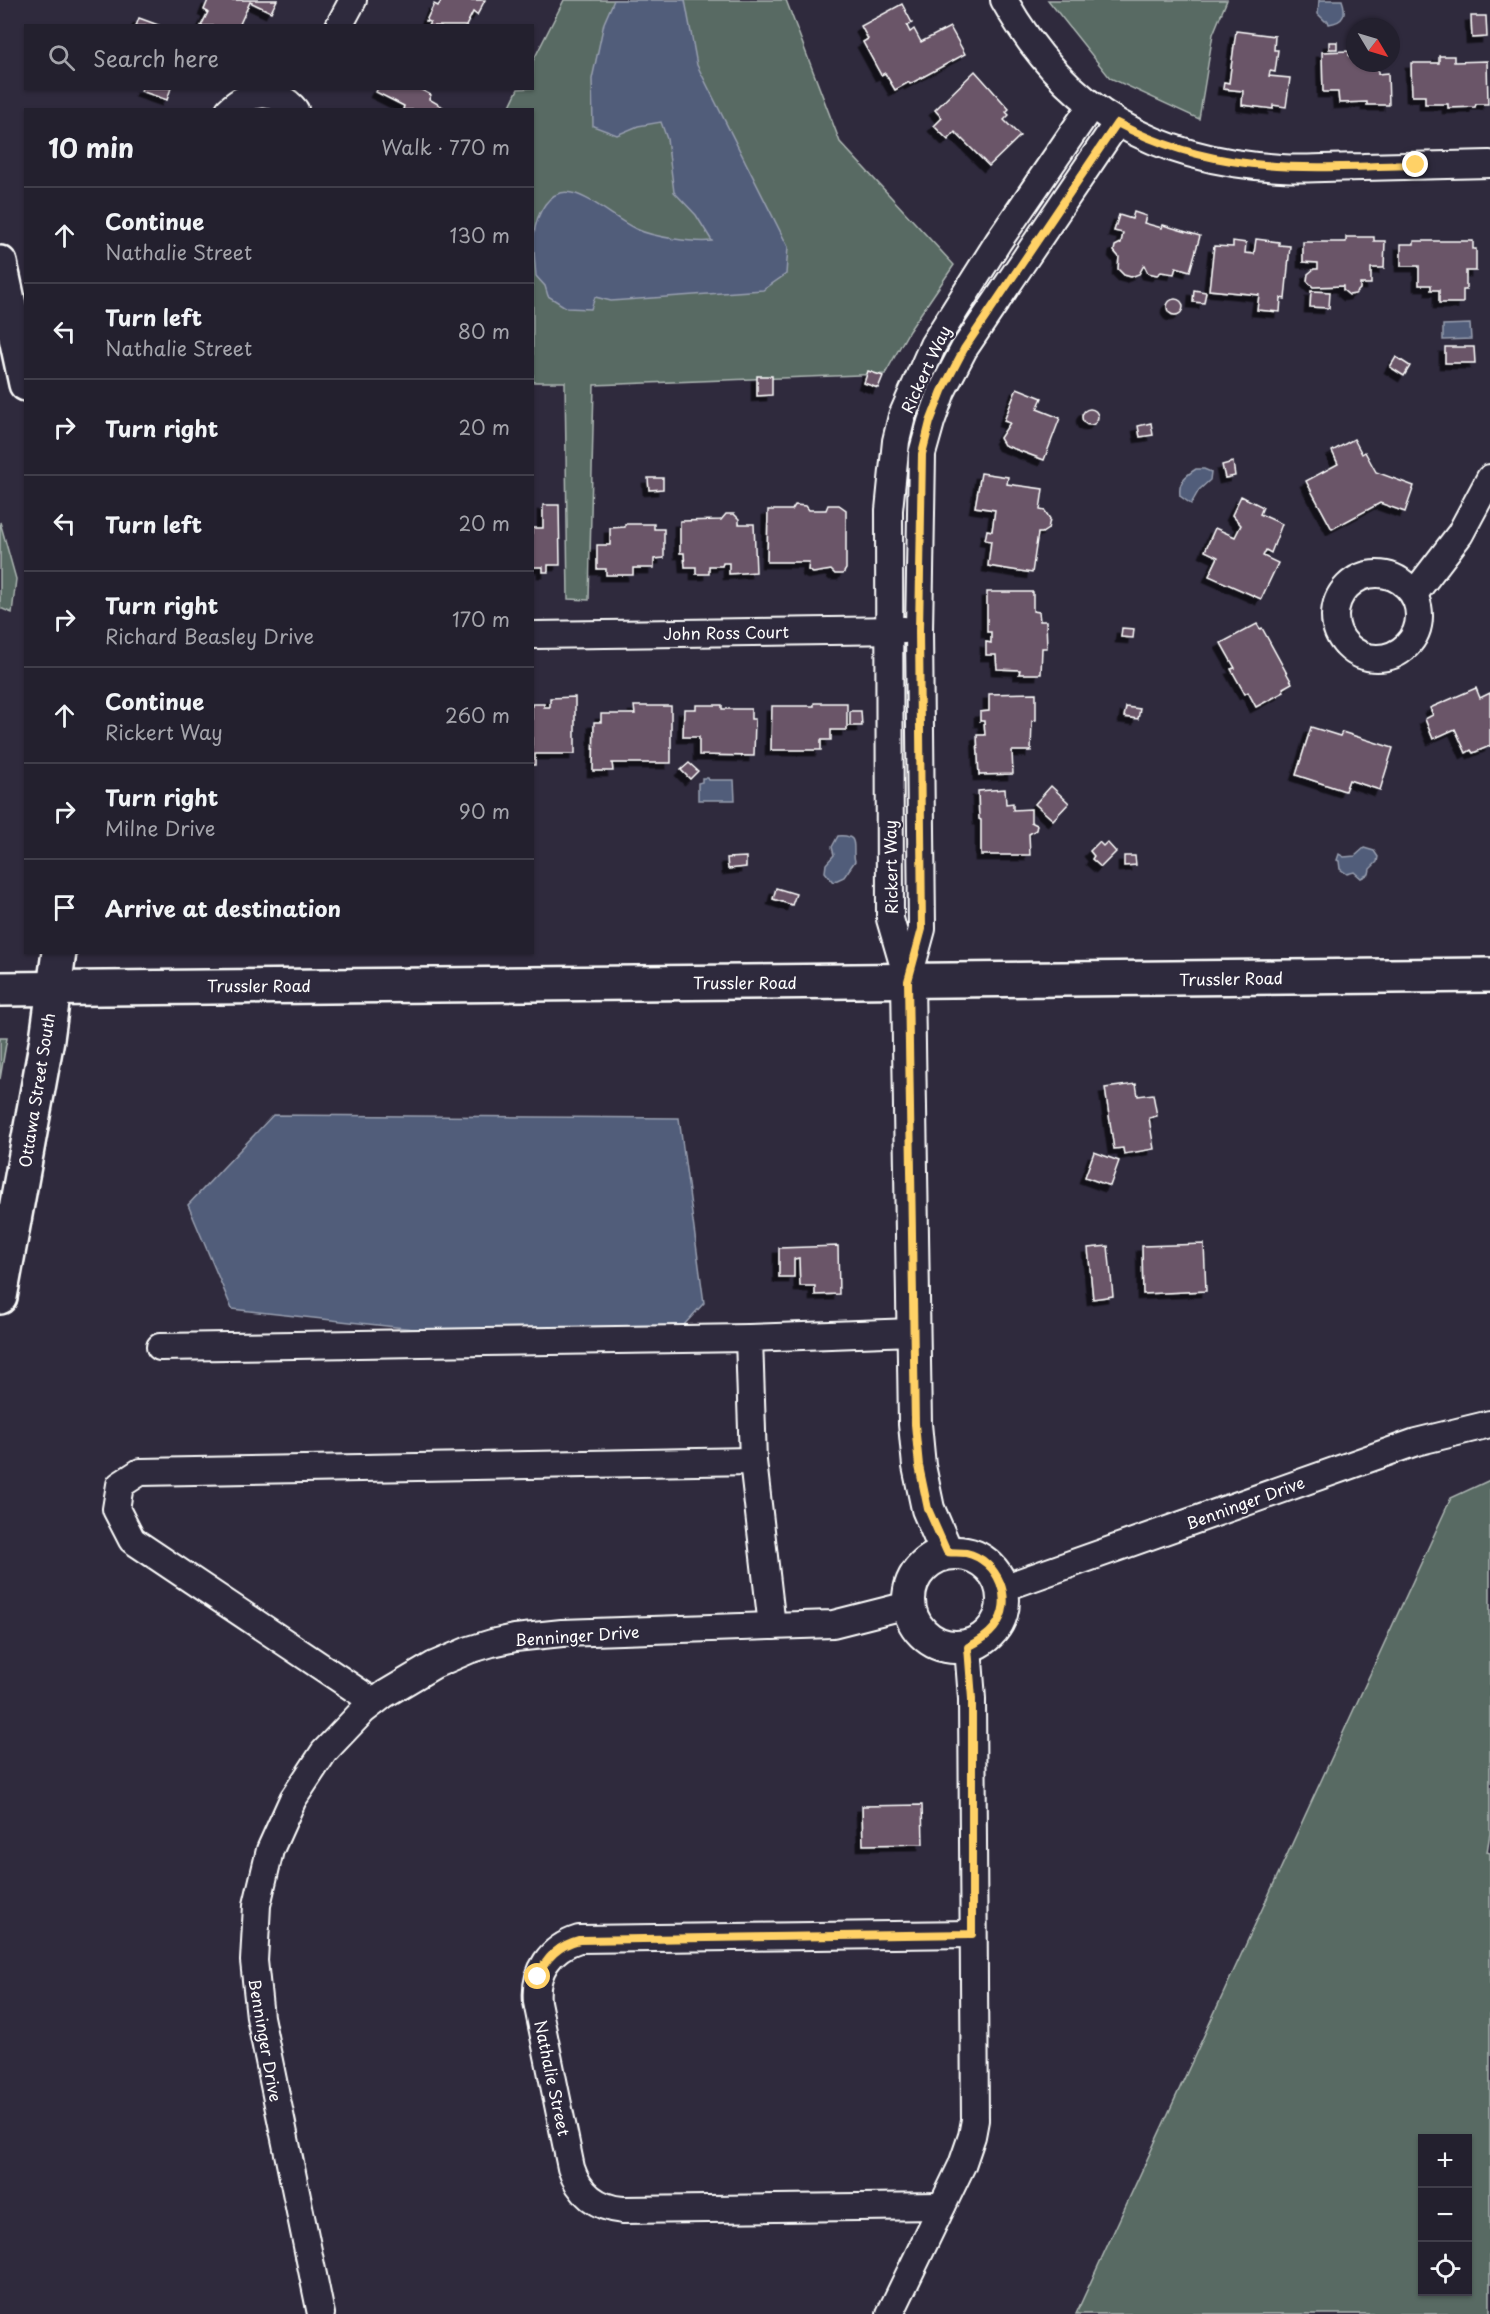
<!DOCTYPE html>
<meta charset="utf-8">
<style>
:root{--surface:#23202e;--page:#2f2d3a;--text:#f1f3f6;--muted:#a3a3aa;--line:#403e4a}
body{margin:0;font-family:"Playpen Sans",sans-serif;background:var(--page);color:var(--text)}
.controls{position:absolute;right:18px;bottom:18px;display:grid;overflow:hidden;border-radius:0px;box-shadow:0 2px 4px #0004}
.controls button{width:54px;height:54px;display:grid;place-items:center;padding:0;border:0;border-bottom:2px solid var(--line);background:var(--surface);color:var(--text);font:30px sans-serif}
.compass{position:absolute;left:1346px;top:18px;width:54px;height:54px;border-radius:50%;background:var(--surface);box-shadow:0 2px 4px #0004;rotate:128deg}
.stop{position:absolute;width:18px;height:18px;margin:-14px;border:4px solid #ffd166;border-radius:50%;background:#fff}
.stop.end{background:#ffd166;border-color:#fff;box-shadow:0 2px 6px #0008}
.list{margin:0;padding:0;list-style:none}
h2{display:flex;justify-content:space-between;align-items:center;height:78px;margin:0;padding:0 24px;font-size:26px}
h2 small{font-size:20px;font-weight:400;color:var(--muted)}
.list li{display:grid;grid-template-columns:39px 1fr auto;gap:18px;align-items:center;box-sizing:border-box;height:96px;padding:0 24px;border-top:2px solid var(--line)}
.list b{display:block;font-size:22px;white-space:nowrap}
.list p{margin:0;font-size:20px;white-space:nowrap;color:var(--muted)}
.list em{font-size:20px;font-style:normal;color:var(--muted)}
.icon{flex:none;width:33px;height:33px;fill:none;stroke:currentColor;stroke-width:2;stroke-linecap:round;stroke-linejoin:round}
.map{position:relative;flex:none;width:1490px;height:2314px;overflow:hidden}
.search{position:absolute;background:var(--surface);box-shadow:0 2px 4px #0004;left:24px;top:24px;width:510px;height:66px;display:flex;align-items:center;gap:15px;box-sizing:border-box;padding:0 21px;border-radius:0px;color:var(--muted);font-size:22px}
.panel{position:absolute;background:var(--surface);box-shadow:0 2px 4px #0004;left:24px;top:108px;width:510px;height:846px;border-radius:0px}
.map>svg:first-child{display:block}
</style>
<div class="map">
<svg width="1490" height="2314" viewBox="0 0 1490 2314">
<defs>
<filter id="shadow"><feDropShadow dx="-5.5" dy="5.5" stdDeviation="0" flood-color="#0009"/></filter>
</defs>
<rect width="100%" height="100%" fill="#2f2a3d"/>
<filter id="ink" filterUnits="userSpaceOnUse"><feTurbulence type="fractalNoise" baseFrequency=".0167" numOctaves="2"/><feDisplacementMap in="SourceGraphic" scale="12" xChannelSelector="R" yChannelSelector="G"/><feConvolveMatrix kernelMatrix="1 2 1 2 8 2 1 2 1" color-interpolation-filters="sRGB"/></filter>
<g filter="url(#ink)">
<g fill="#586b64" stroke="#acb5b2" stroke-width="1.5" fill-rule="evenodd">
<path d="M564,0h222l54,142 114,123 -45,66 -24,43 -291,11 -5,215 -21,-1 -3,-217h-32l-1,-272h-24l10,-21 14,-1 1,-27z"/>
<path d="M1048,0h179l-14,34 -14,85 -89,-41z"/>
<path d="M0,522l16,57 -4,34 -12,-5z"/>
<path d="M0,1038h7l-7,41z"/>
<path d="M1490,1480v353l-3,19 3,1v461h-414l375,-816zM1468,2138v154h-46v-154z"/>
</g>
<g fill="#515d7a" stroke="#979eaf" stroke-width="1.5">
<path d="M614,0h71l12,65 91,182 -2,27 -23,16 -152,11 -16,-4 -4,12 -24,-1 -19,-12 -3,-10 -9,-10c-1,-13 -3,-28 -2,-41 2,-20 15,-48 38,-42 19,4 45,27 64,36 17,8 57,14 76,12l-16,-26 -22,-23 -7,-53 -6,-17 -23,4 -21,9 -24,-9 -1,-47 12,-56z"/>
<path d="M1319,0h23c5,14 2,22 -13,24l-1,-3h-3l-7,-7z"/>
<path d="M1470,324l1,15 -28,1v-15z"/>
<path d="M1196,469h8l7,3 -1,8 -11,10 -8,14 -11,-8c-2,-14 5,-20 16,-27z"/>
<path d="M702,778h6l1,2h25l1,20h-37v-17l4,-1z"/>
<path d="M838,836c23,-2 13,12 17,25l-11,16 -11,5 -8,-10 1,-8 8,-9 -2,-8z"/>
<path d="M1364,848l10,3 4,6 -1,5 -7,7 -1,5 -8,4 -7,-6 -7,2 -7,-5 -1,-8 -2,-1 2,-6 5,3 11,-1z"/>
<path d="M273,1115l406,3 25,185 -22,24 -148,15 -302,-33 -44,-104z"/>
</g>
<g fill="#6a5467" stroke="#fff" stroke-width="1.5" filter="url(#shadow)">
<path d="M208,0h69l-6,12 -21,-10 -11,24h-38l7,-14 -4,-2z"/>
<path d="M442,0h43l-8,15 -4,-3 -7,14h-38l2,-4 -4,-1 8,-17 4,2z"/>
<path d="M902,4l10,19 -5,3 3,6 4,-3 7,13 29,-15 15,27 -55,30 -1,-2 -14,8 -10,-17 -4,2 -18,-33 5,-3 -7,-13z"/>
<path d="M1471,16h15l1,21 -15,1z"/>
<path d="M139,18l22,8h-25z"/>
<path d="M1236,31l39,5 -1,14h4l-3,22 -5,-1 -1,5 21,2 -4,29 -13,-2v4l-31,-4 1,-14 -20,-2 1,-7 5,1z"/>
<rect x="1329" y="42" width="8" height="7"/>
<path d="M1349,51v5h6v7h23v11l10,-1 1,32h-22v-3l-28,1 -1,-11h-15l-1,-40z"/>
<path d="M1439,56h15v6l33,-1 1,43h-12l-1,3 -27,1v-4h-23v-8h-13l-1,-33h28z"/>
<path d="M975,71l34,38 -3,3 3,3 -5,5 16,16 -31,30 -34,-34 -7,8 -14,-14 8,-8 -7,-8z"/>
<path d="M142,88h29l-4,12 -26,-9z"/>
<path d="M378,88h40l13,7 -2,4 14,8 -1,3h-39l1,-4 -28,-14z"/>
<path d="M1134,212l12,4 -2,7 18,5 1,-3 37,11 -10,35 -14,-4 -2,7 -13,-2 -4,3 -9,-2 -4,-8 -5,9 -8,3 -7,-2 -6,-6 1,-12 -5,-6 1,-5 6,-3 2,-10 -9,-2 5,-16 13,4z"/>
<path d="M1346,237h28v4h11l-1,27h-13v16h-11v5l-5,5 -6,1 -6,-5v-4l-30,1 -6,-6 1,-7 6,-5h4v-6l-15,-1v-20h43z"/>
<path d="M1256,239l23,3v3l11,1 -5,53 -4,-1 -1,14 -23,-2 2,-15 -50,-5 5,-44 19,1v-6l13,2 -1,10 9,1z"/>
<path d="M1414,241h59v8h3v22h-10v19h-3v13h-24v-13h-8v-5h-12v-19h-18v-22h13z"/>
<path d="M1194,290l12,2 -2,11 -11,-1z"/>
<path d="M1311,291l19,1 -1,16 -19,-1z"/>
<circle cx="1175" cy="307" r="8"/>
<path d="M1445,347h29l1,16h-30z"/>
<path d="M1396,357l14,9 -6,10 -14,-9z"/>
<path d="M868,371l15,5 -5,12 -14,-5z"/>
<path d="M757,376h15v19l-15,1z"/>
<path d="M1017,388l25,10 -5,11 23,9 -16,42 -40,-15 -4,-7 10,-15 -6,-2z"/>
<circle cx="1090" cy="417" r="8"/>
<path d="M1151,423l2,12 -13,2 -2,-11z"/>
<path d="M1354,439l8,15 3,-2 11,20 38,14 -9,26 -25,-9 -48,26 -26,-48 32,-17 -6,-13z"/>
<path d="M1233,462l2,14 -10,2 -3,-13z"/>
<path d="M981,473l27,4 -1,7 36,5 -3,21 5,1 5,8 -2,10 -6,4h-4l-6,40 -44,-7 3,-25 -6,-1 2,-10 5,1 3,-21 -20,-3z"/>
<path d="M648,478h15v11l-14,1z"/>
<path d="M1241,496l22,11 -3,7 22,10 -11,29 -5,-3 -3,6 15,7 -17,36 -52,-23 9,-19 -13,-6 10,-23 20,9 6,-12 -9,-10z"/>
<path d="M543,505h16l1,60h-12v7h-5v-5h-11v-39h11z"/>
<path d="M795,505l11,1 3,4h17l2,-5h11l7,5v59l-3,5h-8l-4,-4 -18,3 -5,-3 1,-8h-42l1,-52h24z"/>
<path d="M726,514h8l5,5v5h15l2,48 -27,2v-11h-6l-1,3h-13v8h-13v-7h-11l-1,-14h-4v-32l41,-1z"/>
<path d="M625,524h29v5h10v29l-10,1v9h-21v7h-27v-6h-9v-24h13v-17l15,-1z"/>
<path d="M987,592h46v19l6,1 1,9h6l1,27h-5l-1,26h-22l1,-4 -23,-1 -1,-14h-10v-13l5,1v-11h-4z"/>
<path d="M1257,624l3,5 2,-1 30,55 -9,5 1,4 -28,15 -8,-15 -3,2 -14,-25 4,-1 -14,-25z"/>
<path d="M1122,628l12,1 -1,9 -12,-1z"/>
<path d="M1476,688l4,10 10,-5v53l-17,7 -2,-3 -5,3 -11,-24 -22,10 -8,-20 8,-4 -3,-7z"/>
<path d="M1036,693v27l-4,1 -1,30h-19l1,23 -34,1 -2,-40h8l-1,-14h-4v-9l9,-1v-17z"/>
<path d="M575,697v57h-40v11h-3v-61h12v3h6v-9z"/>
<path d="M814,703h33v27h-16v10h-10v10h-50l1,-44h42z"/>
<path d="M696,705h26v4h29v10h4l-1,37 -55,-1v-18h-16l1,-28h12z"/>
<path d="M634,706h37v57h-59l1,8h-20l1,-49h7v-8h34z"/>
<path d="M1126,707l14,2 -2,10 -14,-2z"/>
<path d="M850,711h11l1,15h-12z"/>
<path d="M1311,727l29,9 2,-4 51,16 -13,42 -31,-10 -4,11 -49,-16z"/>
<path d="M689,763l9,8 -8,8 -9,-9z"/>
<path d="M1051,786l18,17 -16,17 -18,-16z"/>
<path d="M1005,789l1,15 7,-1v7l18,-1v13l6,3 -1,5 -7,4 1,21h-49v-35l-2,-1 -1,-28z"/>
<path d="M1099,842l4,4 4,-4 9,10 -15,15 -9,-8 2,-3 -4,-5z"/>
<path d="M1124,856h11l1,9 -12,1z"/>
<path d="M746,857v10l-18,2 -1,-11z"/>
<path d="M776,888l20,6 -4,11 -19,-6z"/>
<path d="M1136,1084l2,12 15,-2 4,22 -8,2 5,31 -30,5 -1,-6 -9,1 -9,-61z"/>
<path d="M1094,1152l25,9 -9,25 -25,-9z"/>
<path d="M1204,1244l2,47 -63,3 -1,-48z"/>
<path d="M838,1246l1,48 -24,1v-9h-15l-1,-28 -5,1v18h-15v-29z"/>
<path d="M1108,1246l5,50 -20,3 -5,-51z"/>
<path d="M922,1805l1,39 -60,1 -1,-39z"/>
</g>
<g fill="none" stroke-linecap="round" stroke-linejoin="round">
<g stroke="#fff" stroke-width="30">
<g id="minor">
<path d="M1004,0c62,111 151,161 277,168 27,2 55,-1 82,-1 42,-1 85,-2 127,-3"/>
<path d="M339,26l14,-26"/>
<path d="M229,110c19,-19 48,-22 66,0"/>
<circle cx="1377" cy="616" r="42"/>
<path d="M1414,594l46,-60 30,-56"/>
<path d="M532,635l372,-5"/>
<path d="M908,980l14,-51 -3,-298 3,-177 9,-32 11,-31 22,-42 153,-226"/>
<path d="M908,981l-18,-62 -1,-409 7,-69 6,-25 31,-71 65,-103 93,-136"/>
<path d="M160,1347l589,-9"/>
<path d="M753,1461l-4,-123 164,-6"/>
<path d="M1003,1588l413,-146 74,-18"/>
<path d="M374,1702l-242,-162 -16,-31 4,-24 20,-13 613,-11 19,165"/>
<path d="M942,2206l-319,4c-26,-2 -44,-17 -52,-42l-34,-166c-3,-31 13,-54 42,-63l393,-5"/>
<path d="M321,2314l-61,-297 -6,-56 3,-56 13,-55 23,-51 31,-47 39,-41 22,-17 49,-29 35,-15 23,-7 23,-5 47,-5 271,-9 75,-19"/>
<path d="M890,2314l72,-149 10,-29 3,-16 -3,-421 -4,-52"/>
</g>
</g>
<g stroke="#fff" stroke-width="36">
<g id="tertiary">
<path d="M908,981l7,443 4,42 9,43 19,44"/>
<circle cx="956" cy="1600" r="47"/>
</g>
</g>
<g stroke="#fff" stroke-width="38">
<g id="secondary">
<path d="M0,263l26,121"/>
<path d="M0,989l1490,-14"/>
<path d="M0,1297l47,-258 12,-87"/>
</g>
</g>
<use href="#minor" stroke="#2f2a3d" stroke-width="26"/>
<use href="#tertiary" stroke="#2f2a3d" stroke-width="32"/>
<use href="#secondary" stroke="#2f2a3d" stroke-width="33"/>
</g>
</g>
<g fill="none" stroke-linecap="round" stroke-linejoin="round" filter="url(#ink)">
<path stroke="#ffd166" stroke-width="8" d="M538,1977c8,-20 21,-32 41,-37l393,-6v-235l-4,-52c10,-5 19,-10 26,-19 22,-27 4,-68 -28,-75 -6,-1 -13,0 -19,-1l-19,-43 -9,-43 -4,-42 -7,-443 14,-52 -3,-298 3,-177 8,-32 12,-31 22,-42 153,-226c100,53 190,45 299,42"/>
</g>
<g text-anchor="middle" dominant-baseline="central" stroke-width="4.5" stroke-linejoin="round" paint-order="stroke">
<g font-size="16" fill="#fff" stroke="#2f2a3d">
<text transform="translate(925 369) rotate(-65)">Rickert Way</text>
<text transform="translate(726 632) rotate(-1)">John Ross Court</text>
<text transform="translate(890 867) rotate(-91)">Rickert Way</text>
<text transform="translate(1231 978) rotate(-1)">Trussler Road</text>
<text x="745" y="982">Trussler Road</text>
<text x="259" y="985">Trussler Road</text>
<text transform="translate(36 1090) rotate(-81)">Ottawa Street South</text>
<text transform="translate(1245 1502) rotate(-20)">Benninger Drive</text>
<text transform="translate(577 1635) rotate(-4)">Benninger Drive</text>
<text transform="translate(266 2040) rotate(80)">Benninger Drive</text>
<text transform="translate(553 2078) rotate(78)">Nathalie Street</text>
</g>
</g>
</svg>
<div class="controls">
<button>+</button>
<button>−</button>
<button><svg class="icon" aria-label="locate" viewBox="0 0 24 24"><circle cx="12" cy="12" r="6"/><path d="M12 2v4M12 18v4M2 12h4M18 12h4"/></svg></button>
</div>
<svg class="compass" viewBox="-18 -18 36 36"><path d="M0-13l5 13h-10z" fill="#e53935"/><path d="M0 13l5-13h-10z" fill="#a3a3aa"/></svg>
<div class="stop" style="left:538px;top:1977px"></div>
<div class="stop end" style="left:1416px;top:165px"></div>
<div class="search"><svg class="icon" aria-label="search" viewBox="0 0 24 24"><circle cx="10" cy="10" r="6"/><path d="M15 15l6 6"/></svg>Search here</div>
<section class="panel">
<h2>10 min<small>Walk · 770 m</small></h2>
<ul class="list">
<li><svg class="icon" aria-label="ahead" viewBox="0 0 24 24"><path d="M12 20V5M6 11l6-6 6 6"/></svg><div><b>Continue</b><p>Nathalie Street</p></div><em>130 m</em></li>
<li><svg class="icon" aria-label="left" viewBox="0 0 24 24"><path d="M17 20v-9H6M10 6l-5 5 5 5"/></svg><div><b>Turn left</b><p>Nathalie Street</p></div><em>80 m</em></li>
<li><svg class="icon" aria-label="right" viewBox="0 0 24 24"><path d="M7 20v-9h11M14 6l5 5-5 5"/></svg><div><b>Turn right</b></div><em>20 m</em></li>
<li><svg class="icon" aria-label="left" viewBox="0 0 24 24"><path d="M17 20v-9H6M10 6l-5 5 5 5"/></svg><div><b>Turn left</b></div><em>20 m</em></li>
<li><svg class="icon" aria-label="right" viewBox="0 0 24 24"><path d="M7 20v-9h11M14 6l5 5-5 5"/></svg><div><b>Turn right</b><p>Richard Beasley Drive</p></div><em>170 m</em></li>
<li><svg class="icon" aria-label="ahead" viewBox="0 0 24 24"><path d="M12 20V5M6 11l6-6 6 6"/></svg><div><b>Continue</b><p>Rickert Way</p></div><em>260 m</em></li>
<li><svg class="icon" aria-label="right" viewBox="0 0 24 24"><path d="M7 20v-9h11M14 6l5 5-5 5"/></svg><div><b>Turn right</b><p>Milne Drive</p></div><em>90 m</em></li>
<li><svg class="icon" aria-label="arrive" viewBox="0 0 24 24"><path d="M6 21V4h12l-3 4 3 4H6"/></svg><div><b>Arrive at destination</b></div></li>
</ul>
</section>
</div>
